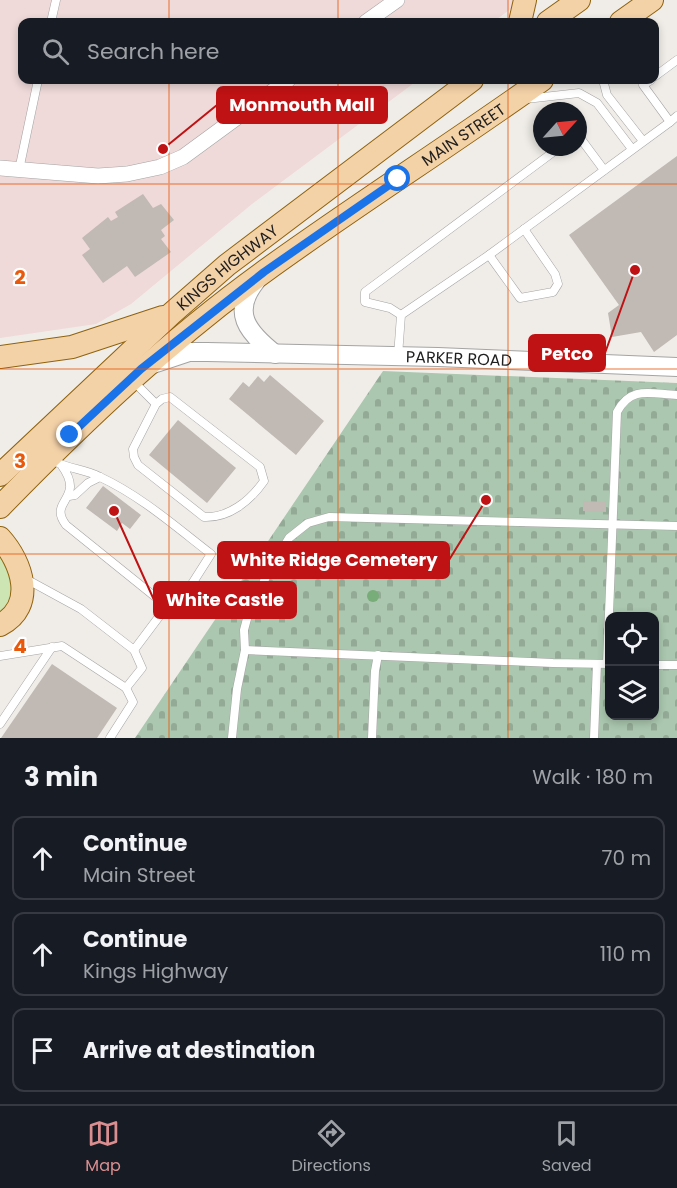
<!DOCTYPE html>
<meta charset="utf-8">
<style>
:root{--surface:#171b24;--page:#242831;--text:#f1f3f6;--muted:#9ea1a6;--line:#363941;--accent:#da8e90}
body{margin:0;font-family:Poppins,sans-serif;background:var(--page);color:var(--text)}
.controls{position:absolute;right:18px;bottom:18px;display:grid;overflow:hidden;border-radius:12px;box-shadow:0 3px 9px #0003}
.controls button{width:54px;height:54px;display:grid;place-items:center;padding:0;border:0;border-bottom:2px solid var(--line);background:var(--surface);color:var(--text);font:30px sans-serif}
.compass{position:absolute;left:533px;top:102px;width:54px;height:54px;border-radius:50%;background:var(--surface);box-shadow:0 3px 9px #0003;rotate:63deg}
.stop{position:absolute;width:18px;height:18px;margin:-14px;border:4px solid #1a73e8;border-radius:50%;background:#fff}
.stop.end{background:#1a73e8;border-color:#fff;box-shadow:0 2px 6px #0008}
.list{margin:0;padding:0;list-style:none}
h2{display:flex;justify-content:space-between;align-items:center;height:78px;margin:0;padding:0 24px;font-size:26px}
h2 small{font-size:20px;font-weight:400;color:var(--muted)}
.list li{display:grid;grid-template-columns:39px 1fr auto;gap:18px;align-items:center;box-sizing:border-box;height:84px;margin:0 12px 12px;padding:0 12px;border:2px solid var(--line);border-radius:12px}
.list b{display:block;font-size:22px;white-space:nowrap}
.list p{margin:0;font-size:20px;white-space:nowrap;color:var(--muted)}
.list em{font-size:20px;font-style:normal;color:var(--muted)}
.icon{flex:none;width:33px;height:33px;fill:none;stroke:currentColor;stroke-width:2;stroke-linecap:round;stroke-linejoin:round}
.map{position:relative;flex:none;width:677px;height:738px;overflow:hidden}
.search{position:absolute;background:var(--surface);box-shadow:0 3px 9px #0003;left:18px;right:18px;top:18px;height:66px;display:flex;align-items:center;gap:15px;box-sizing:border-box;padding:0 21px;border-radius:12px;color:var(--muted);font-size:22px}
.sheet{height:366px;background:var(--surface)}
nav{display:flex;justify-content:space-around;align-items:center;box-sizing:border-box;height:84px;border-top:2px solid var(--line);background:var(--surface);font-size:16px;color:var(--muted)}
nav a{display:grid;justify-items:center;gap:3px}
nav .on{color:var(--accent)}
.map>svg:first-child{display:block}
</style>
<div class="map">
<svg width="677" height="738" viewBox="0 0 677 738">
<defs>
<pattern id="cemetery-stones" width="16" height="16" patternUnits="userSpaceOnUse" patternTransform="scale(1.5)"><rect width="16" height="16" fill="#abc7af"/><path d="M2 7V4a2 2 0 0 1 4 0v3zM10 15v-3a2 2 0 0 1 4 0v3z" fill="#93ab96"/></pattern>
</defs>
<rect width="100%" height="100%" fill="#f0ede8"/>
<path fill="#efd9d9" d="M0,0h523l-30,22h-471v58h396l-166,124 -121,100 -35,20 -96,14z"/>
<path fill="#cce5b2" d="M0,550c13,21 19,42 0,62z"/>
<path fill="url(#cemetery-stones)" fill-rule="evenodd" d="M383,371l294,12v355h-542zM610,616h44v100h-44z"/>
<g fill="#c0b9b4">
<path d="M677,156v179l-23,17 -13,-20 -29,5 -4,-24 11,-8 -50,-70z"/>
<path d="M143,194l10,14 8,-4 13,16 -13,10 4,6 -4,3 10,13 -36,25 -8,-11 -24,17 -21,-28 8,-6 -8,-11 26,-21 3,4 7,-4 -3,-5z"/>
<path d="M270,375l54,46 -28,34 -67,-56 14,-17 6,5 9,-11 6,6z"/>
<path d="M178,420l58,48 -29,35 -58,-48z"/>
<path d="M103,486l38,29 -11,14 -8,-6 -5,8 -31,-23z"/>
<path d="M583,501l23,1v10l-23,-1z"/>
<path d="M52,664l65,44 -20,30h-96z"/>
</g>
<g fill="none" stroke-linecap="round" stroke-linejoin="round">
<g stroke="#a4a4a4" stroke-width="9">
<g id="service">
<path d="M51,22l5,-22"/>
<path d="M654,77l23,-17"/>
<path d="M603,80l4,15 36,46"/>
<path d="M651,80l-8,5 27,37 7,-6"/>
<path d="M526,99l53,-6 18,10 35,46"/>
<path d="M578,135l26,35"/>
<path d="M19,170l19,-90"/>
<path d="M489,255l31,43 33,-6 5,-8 -3,-10 -31,-45"/>
<path d="M401,315l-11,-7 -25,-6v-10l195,-145"/>
<path d="M398,356l3,-41 88,-60 181,-133"/>
<path d="M134,382l22,22 6,-5 8,-2 90,70 4,14c-14,20 -35,37 -60,36l-66,-52 -4,-8 -1,-8 23,-45"/>
<path d="M52,460c15,9 33,9 48,17 41,19 76,50 111,77l-37,58 -108,-87c-19,-25 20,-25 -4,-59"/>
<path d="M69,496l6,-1 13,-12 12,-6"/>
<path d="M26,579l55,30 53,41 33,-44"/>
<path d="M245,650l308,13 57,1"/>
<path d="M0,656l62,-10 64,42 16,-20 -8,-18"/>
<path d="M607,664l10,-252c14,-27 34,-18 60,-17"/>
<path d="M654,665h23"/>
<path d="M0,724l52,-77"/>
<path d="M110,738l23,-36 -7,-14"/>
<path d="M232,738l5,-49 8,-39 -1,-20 4,-15 8,-18 14,-28 19,-31 19,-15 21,-6 348,9"/>
<path d="M372,738l3,-67 3,-16"/>
<path d="M594,738l3,-74"/>
</g>
</g>
<g stroke="#a4a4a4" stroke-width="16">
<g id="minor">
<path d="M366,22l31,-22"/>
<path d="M0,168l98,8 29,-2 33,-7 23,-10 105,-77"/>
</g>
</g>
<g stroke="#a4a4a4" stroke-width="20">
<g id="tertiary">
<path d="M256,281c-25,31 -9,51 19,73"/>
<path id="s1" d="M153,364l36,-12h18l231,5 239,10"/>
</g>
</g>
<g stroke="#8f620d" stroke-width="24">
<g id="primary">
<path d="M520,22l5,-22"/>
<path d="M548,22l31,-22"/>
<path d="M621,22l31,-22"/>
<path d="M0,357l72,-10 91,-30"/>
<path id="s2" d="M0,475l171,-161 56,-49 245,-185"/>
<path id="s3" d="M0,507c83,-85 168,-166 265,-236 91,-66 186,-126 277,-191"/>
<path d="M0,538c22,24 37,68 0,87"/>
</g>
</g>
<use href="#service" stroke="#fff" stroke-width="8"/>
<use href="#minor" stroke="#fff" stroke-width="15"/>
<use href="#tertiary" stroke="#fff" stroke-width="18"/>
<use href="#primary" stroke="#f4d2a8" stroke-width="22"/>
</g>
<circle fill="#78ac78" cx="373" cy="596" r="6"/>
<g fill="none" stroke-linecap="round" stroke-linejoin="round">
<path stroke="#1a73e8" stroke-width="8" d="M70,435l71,-66 123,-97 134,-93"/>
</g>
<path fill="none" stroke="#e8590c" stroke-width="1.5" stroke-opacity="0.55" d="M169,0v22M338,0v22M508,0v22M169,80v658M338,80v658M508,80v658M0,184h677M0,369h677M0,554h677"/>
<g text-anchor="middle" dominant-baseline="central" stroke-width="4.5" stroke-linejoin="round" paint-order="stroke">
<g font-size="16" fill="#202020" stroke="#fff">
<text stroke="none"><textPath href="#s3" startOffset="596">MAIN STREET</textPath></text>
<text stroke="none"><textPath href="#s2" startOffset="308">KINGS HIGHWAY</textPath></text>
<text stroke="none"><textPath href="#s1" startOffset="308">PARKER ROAD</textPath></text>
</g>
</g>
<g font-size="20" text-anchor="middle" font-weight="bold" fill="#e8590c" stroke="#fff" stroke-width="4.5" stroke-linejoin="round" paint-order="stroke">
<text x="20" y="284">2</text>
<text x="20" y="468">3</text>
<text x="20" y="653">4</text>
</g>
<path fill="none" stroke="#bf1214" stroke-width="2" d="M163 149L217 105M635 270L605 353M486 500L449 560M114 511L154 600"/>
<g fill="#bf1214" stroke="#fff" stroke-width="2">
<circle cx="163" cy="149" r="6"/>
<circle cx="635" cy="270" r="6"/>
<circle cx="486" cy="500" r="6"/>
<circle cx="114" cy="511" r="6"/>
</g>
<g fill="#bf1214" stroke="#bf1214" stroke-width="2">
<rect x="217" y="87" width="170" height="36" rx="6"/>
<rect x="529" y="335" width="76" height="36" rx="6"/>
<rect x="218" y="542" width="231" height="36" rx="6"/>
<rect x="154" y="582" width="142" height="36" rx="6"/>
</g>
<g font-size="18" text-anchor="middle" font-weight="bold" fill="#fff">
<text x="302" y="111">Monmouth Mall</text>
<text x="567" y="360">Petco</text>
<text x="334" y="566">White Ridge Cemetery</text>
<text x="225" y="606">White Castle</text>
</g>
</svg>
<div class="controls">
<button><svg class="icon" aria-label="locate" viewBox="0 0 24 24"><circle cx="12" cy="12" r="6"/><path d="M12 2v4M12 18v4M2 12h4M18 12h4"/></svg></button>
<button><svg class="icon" aria-label="layers" viewBox="0 0 24 24"><path d="M12 4l9 5-9 5-9-5zM3 14l9 5 9-5"/></svg></button>
</div>
<svg class="compass" viewBox="-18 -18 36 36"><path d="M0-13l5 13h-10z" fill="#e53935"/><path d="M0 13l5-13h-10z" fill="#9ea1a6"/></svg>
<div class="stop" style="left:398px;top:179px"></div>
<div class="stop end" style="left:70px;top:435px"></div>
<div class="search"><svg class="icon" aria-label="search" viewBox="0 0 24 24"><circle cx="10" cy="10" r="6"/><path d="M15 15l6 6"/></svg>Search here</div>
</div>
<section class="sheet">
<h2>3 min<small>Walk · 180 m</small></h2>
<ul class="list">
<li><svg class="icon" aria-label="ahead" viewBox="0 0 24 24"><path d="M12 20V5M6 11l6-6 6 6"/></svg><div><b>Continue</b><p>Main Street</p></div><em>70 m</em></li>
<li><svg class="icon" aria-label="ahead" viewBox="0 0 24 24"><path d="M12 20V5M6 11l6-6 6 6"/></svg><div><b>Continue</b><p>Kings Highway</p></div><em>110 m</em></li>
<li><svg class="icon" aria-label="arrive" viewBox="0 0 24 24"><path d="M6 21V4h12l-3 4 3 4H6"/></svg><div><b>Arrive at destination</b></div></li>
</ul>
</section>
<nav>
<a class="on"><svg class="icon" aria-label="map" viewBox="0 0 24 24"><path d="M3 6l6-2 6 2 6-2v14l-6 2-6-2-6 2zM9 4v14M15 6v14"/></svg>Map</a>
<a><svg class="icon" aria-label="directions" viewBox="0 0 24 24"><path d="M12 3l9 9-9 9-9-9zM9 14v-3h6M13 9l2 2-2 2"/></svg>Directions</a>
<a><svg class="icon" aria-label="saved" viewBox="0 0 24 24"><path d="M7 4h10v16l-5-4-5 4z"/></svg>Saved</a>
</nav>
